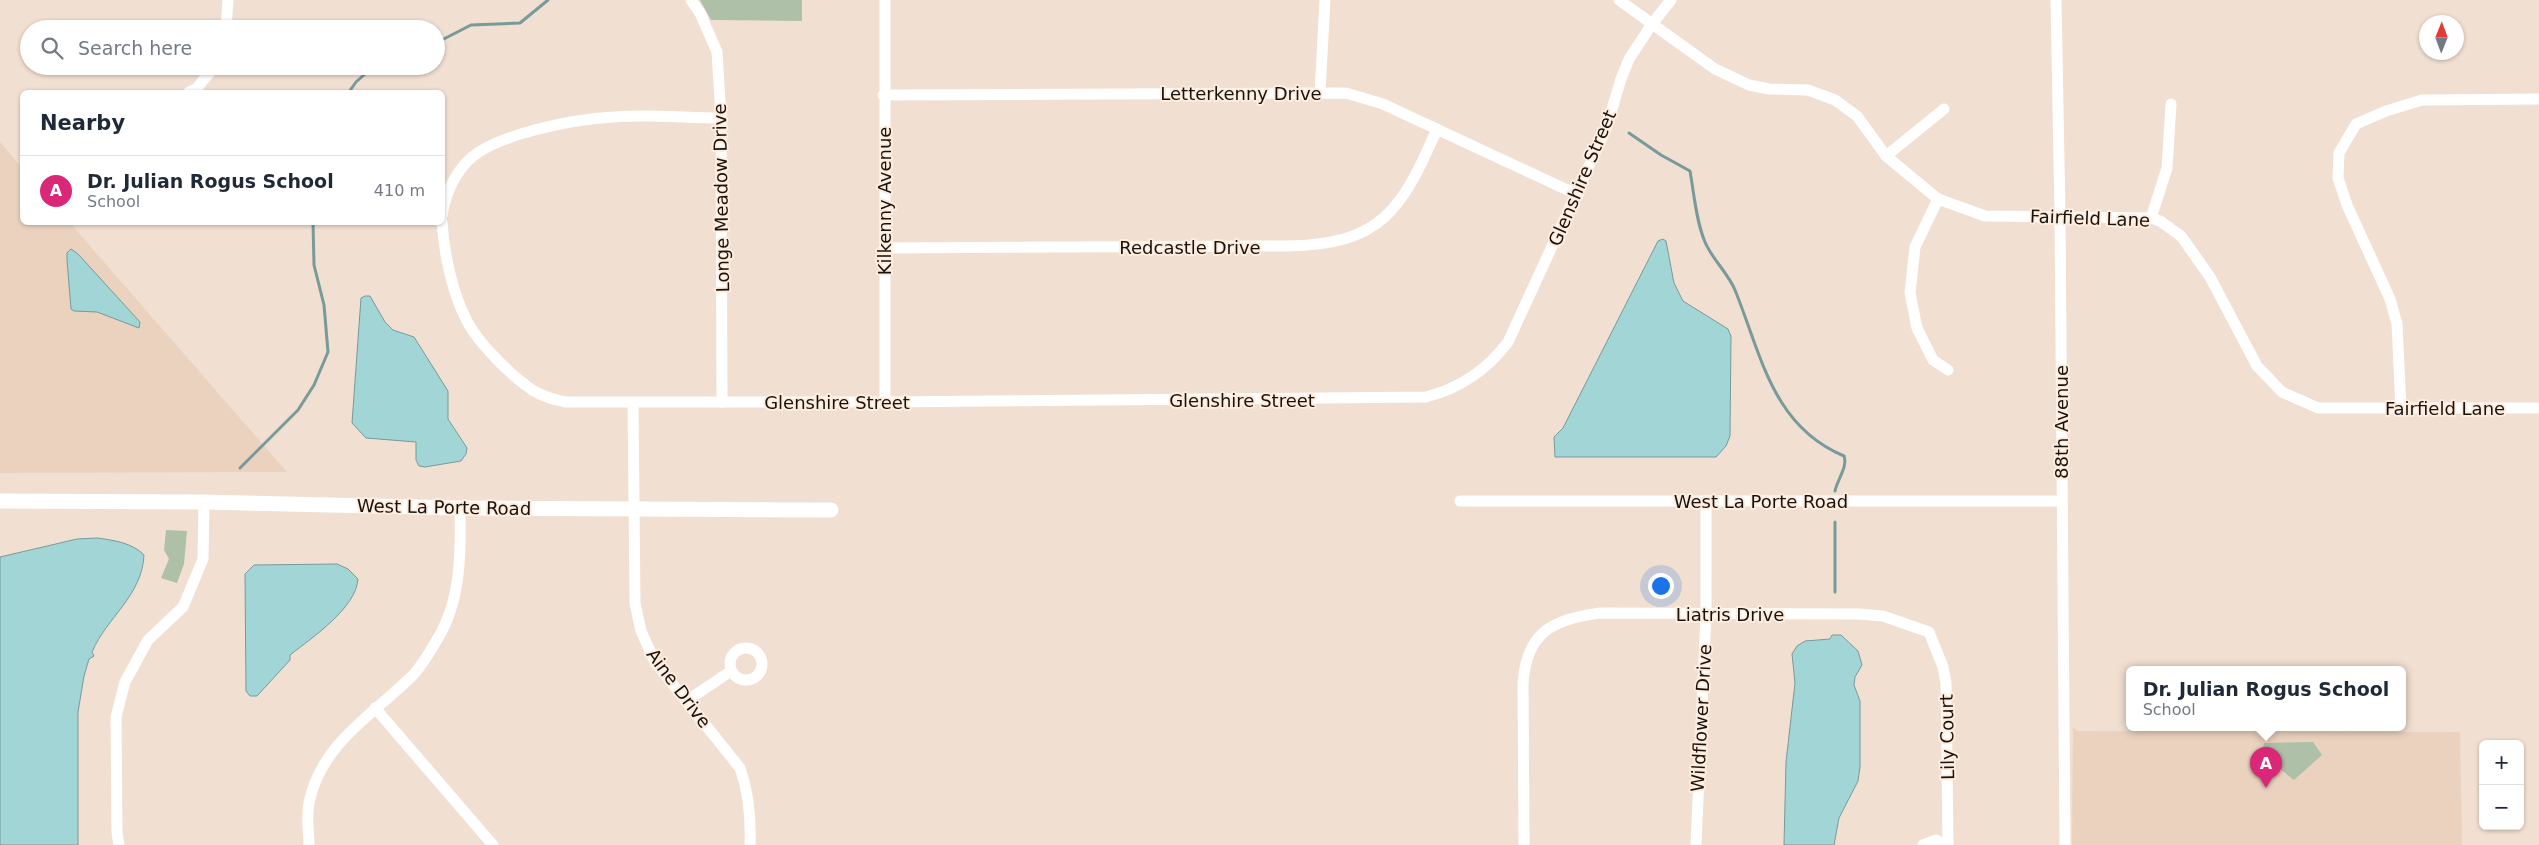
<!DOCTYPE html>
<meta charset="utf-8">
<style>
:root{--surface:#fff;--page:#f2f2f3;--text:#1f2937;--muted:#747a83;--line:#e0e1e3;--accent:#db2777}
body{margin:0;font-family:"DejaVu Sans",sans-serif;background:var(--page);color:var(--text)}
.controls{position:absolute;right:15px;bottom:15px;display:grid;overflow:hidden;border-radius:8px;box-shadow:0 1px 4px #0004}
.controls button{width:45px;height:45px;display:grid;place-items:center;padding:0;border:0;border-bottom:1px solid var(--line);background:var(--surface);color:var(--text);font:25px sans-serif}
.compass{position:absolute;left:2419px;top:15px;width:45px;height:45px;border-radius:50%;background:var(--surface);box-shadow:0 1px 4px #0004;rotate:1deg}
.you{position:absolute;left:1660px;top:585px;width:18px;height:18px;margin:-12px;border:4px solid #fff;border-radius:50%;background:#1a73e8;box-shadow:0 0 0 8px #1a73e833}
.badge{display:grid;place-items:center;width:32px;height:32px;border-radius:50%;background:var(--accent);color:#fff;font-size:16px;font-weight:700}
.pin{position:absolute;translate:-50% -41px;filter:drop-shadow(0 1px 2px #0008)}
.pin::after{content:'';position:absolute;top:26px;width:18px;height:15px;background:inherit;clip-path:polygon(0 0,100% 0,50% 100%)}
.popup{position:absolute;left:2126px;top:666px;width:280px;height:65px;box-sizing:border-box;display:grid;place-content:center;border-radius:8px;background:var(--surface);filter:drop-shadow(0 1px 4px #0005);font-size:16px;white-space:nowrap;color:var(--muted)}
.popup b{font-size:19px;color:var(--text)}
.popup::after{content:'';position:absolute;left:50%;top:100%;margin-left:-10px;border:10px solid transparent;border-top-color:var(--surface)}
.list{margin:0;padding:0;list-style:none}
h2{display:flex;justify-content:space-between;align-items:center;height:65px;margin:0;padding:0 20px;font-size:21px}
h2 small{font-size:16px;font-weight:400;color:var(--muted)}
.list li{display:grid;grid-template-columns:32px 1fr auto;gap:15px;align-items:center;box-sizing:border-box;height:70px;padding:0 20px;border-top:1px solid var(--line)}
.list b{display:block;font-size:19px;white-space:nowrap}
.list p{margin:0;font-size:16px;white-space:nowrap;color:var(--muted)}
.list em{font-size:16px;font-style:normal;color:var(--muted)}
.icon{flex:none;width:28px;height:28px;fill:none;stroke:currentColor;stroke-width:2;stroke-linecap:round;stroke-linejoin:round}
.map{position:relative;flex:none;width:2539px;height:845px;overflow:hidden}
.search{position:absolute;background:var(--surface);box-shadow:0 1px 4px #0004;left:20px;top:20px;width:425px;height:55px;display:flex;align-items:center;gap:12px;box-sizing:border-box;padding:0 18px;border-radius:28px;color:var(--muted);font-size:19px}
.panel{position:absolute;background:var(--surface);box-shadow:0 1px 4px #0004;left:20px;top:90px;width:425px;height:135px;border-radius:8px}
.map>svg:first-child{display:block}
</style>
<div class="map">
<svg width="2539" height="845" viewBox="0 0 2539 845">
<rect width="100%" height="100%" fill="#f1dfd1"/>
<g fill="#ead2bf">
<path d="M0,142l22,26v54l48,1 217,249 -287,1z"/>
<path d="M2073,727l4,4 383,1 2,113h-390z"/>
</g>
<g fill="#aec0a8">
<path d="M700,0h102v21l-91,-1z"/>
<path d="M166,530l21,1 -3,33 -7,19 -16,-5 8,-19 -5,-9z"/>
<path d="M2313,742l9,13 -28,25 -32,-25 2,-12z"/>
</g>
<g fill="#a1d5d6" stroke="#789a9a">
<path d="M1663,239l3,2 8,42 9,18 45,28 3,7 -1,100 -4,10 -10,11h-161l-1,-20 9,-9 95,-187z"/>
<path d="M71,249l7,5 62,68 -1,6 -42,-16 -23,-1 -3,-2 -4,-49v-7z"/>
<path d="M365,296h5l15,26 8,8 21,7 34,54v28l19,29 -1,6 -5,7 -36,6 -6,-1 -3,-6v-18l-50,-4 -14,-15 9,-125z"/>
<path d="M97,538c16,2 36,5 47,17 -2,41 -37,62 -52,97l2,4 -5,3 -5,17 -6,36v133h-78v-288l77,-18z"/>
<path d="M337,564l11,5 10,10c-2,29 -45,58 -68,76v5l-33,36h-7l-4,-5 -1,-117 9,-9z"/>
<path d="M1841,635l17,16 4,14 -7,12 -1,8 6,16v66l-2,14 -19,37 -5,27h-50l2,-83 9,-79 -3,-29 5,-8 8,-5 25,-2 2,-4z"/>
</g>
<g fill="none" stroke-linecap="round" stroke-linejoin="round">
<g stroke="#789a9a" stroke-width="3">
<path d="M436,43l35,-18 49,-2 28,-23"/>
<path d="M349,92l7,-10 18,-16"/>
<path d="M1629,133l32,22 29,16c4,22 6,50 15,71 7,17 23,31 30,48 26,64 37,136 109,166 4,11 -7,24 -9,35"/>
<path d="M240,468l58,-58 16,-25 14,-33 -4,-47 -10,-40 -1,-43"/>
<path d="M1835,522v70"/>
</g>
<g stroke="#fff" stroke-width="11">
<path d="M691,0l9,13 17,39 4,66 1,284"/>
<path d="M885,0v402"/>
<path d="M1619,0l96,69 34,16 20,4 39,1 27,10 22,16 29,40 52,43 47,17 166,2 9,3 21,15 29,41 47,89 25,26 36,16h221"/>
<path d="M2056,0l4,215 5,630"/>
<path d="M226,29l2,-29"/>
<path d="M189,92l7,-3 19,-23"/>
<path d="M1320,92l5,-92"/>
<path d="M883,95l463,-2 37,11 195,91"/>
<path d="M1886,156l58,-47"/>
<path d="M1938,199l-23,48 -5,46 7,35 16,32 15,10"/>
<path d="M442,216c3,-20 10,-37 23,-52 25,-30 111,-45 149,-47 36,-3 72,1 107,1"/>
<path d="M2151,218l16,-50 4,-64"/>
<path d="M442,222c2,31 10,70 24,97 11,23 46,58 68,72 10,6 21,9 32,11h319l541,-5c35,-9 61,-27 82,-55l98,-213 15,-50 8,-20 23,-35 19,-24"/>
<path d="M884,248l403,-2c95,-1 115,-37 150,-117"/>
<path d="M633,403l2,200 6,28 14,31 85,106c9,25 11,50 10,77"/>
<path d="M2401,409l-4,-85 -7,-25 -43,-94 -9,-27 1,-25 17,-29 30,-13 36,-11 117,-1"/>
<path d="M1460,501h602"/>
<circle cx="746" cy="664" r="16"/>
<path d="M688,700l43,-29"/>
<path d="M375,708l118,137"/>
<path d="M119,845l-2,-12 -1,-116 9,-35 23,-42 35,-33 20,-48 1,-57"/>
<path d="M309,845c0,-13 -3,-29 0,-42 12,-60 64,-88 103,-127 10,-10 19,-26 26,-38 23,-38 23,-86 22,-130"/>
<path d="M1524,845l-1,-161c3,-52 30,-65 77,-71l259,1 24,2 46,16 14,35 3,16 2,162"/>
<path d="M1696,845l10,-231v-113"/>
<path d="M1923,845l13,-5 10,5"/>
</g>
<path stroke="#fff" stroke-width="15" d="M0,501l204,1 256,6 371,2"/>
</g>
<g text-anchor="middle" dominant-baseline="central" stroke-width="4" stroke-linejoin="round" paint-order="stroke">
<g font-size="18" fill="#18120d" stroke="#feecde">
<text x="1241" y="93">Letterkenny Drive</text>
<text transform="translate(1582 178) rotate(-67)">Glenshire Street</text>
<text transform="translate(721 198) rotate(-91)">Longe Meadow Drive</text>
<text transform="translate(884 201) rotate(-90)">Kilkenny Avenue</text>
<text transform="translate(2090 218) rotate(2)">Fairfield Lane</text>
<text x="1190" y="247">Redcastle Drive</text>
<text x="1242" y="400">Glenshire Street</text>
<text x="837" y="402">Glenshire Street</text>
<text x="2445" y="408">Fairfield Lane</text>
<text transform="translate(2061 422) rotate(-90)">88th Avenue</text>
<text x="1761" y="501">West La Porte Road</text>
<text transform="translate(444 507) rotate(1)">West La Porte Road</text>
<text x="1730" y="614">Liatris Drive</text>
<text transform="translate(679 688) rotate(53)">Aine Drive</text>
<text transform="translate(1701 718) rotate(-87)">Wildflower Drive</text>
<text transform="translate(1947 737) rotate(-91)">Lily Court</text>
</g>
</g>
</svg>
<div class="controls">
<button>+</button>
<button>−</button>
</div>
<svg class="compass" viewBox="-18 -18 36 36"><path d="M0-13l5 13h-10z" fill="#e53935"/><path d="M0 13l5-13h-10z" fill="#747a83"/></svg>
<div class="you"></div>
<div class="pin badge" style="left:2266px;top:788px">A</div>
<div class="popup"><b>Dr. Julian Rogus School</b>School</div>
<div class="search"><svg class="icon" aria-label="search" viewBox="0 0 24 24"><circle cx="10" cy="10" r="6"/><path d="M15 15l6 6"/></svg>Search here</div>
<section class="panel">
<h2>Nearby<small></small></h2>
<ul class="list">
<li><span class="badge">A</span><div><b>Dr. Julian Rogus School</b><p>School</p></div><em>410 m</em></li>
</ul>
</section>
</div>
